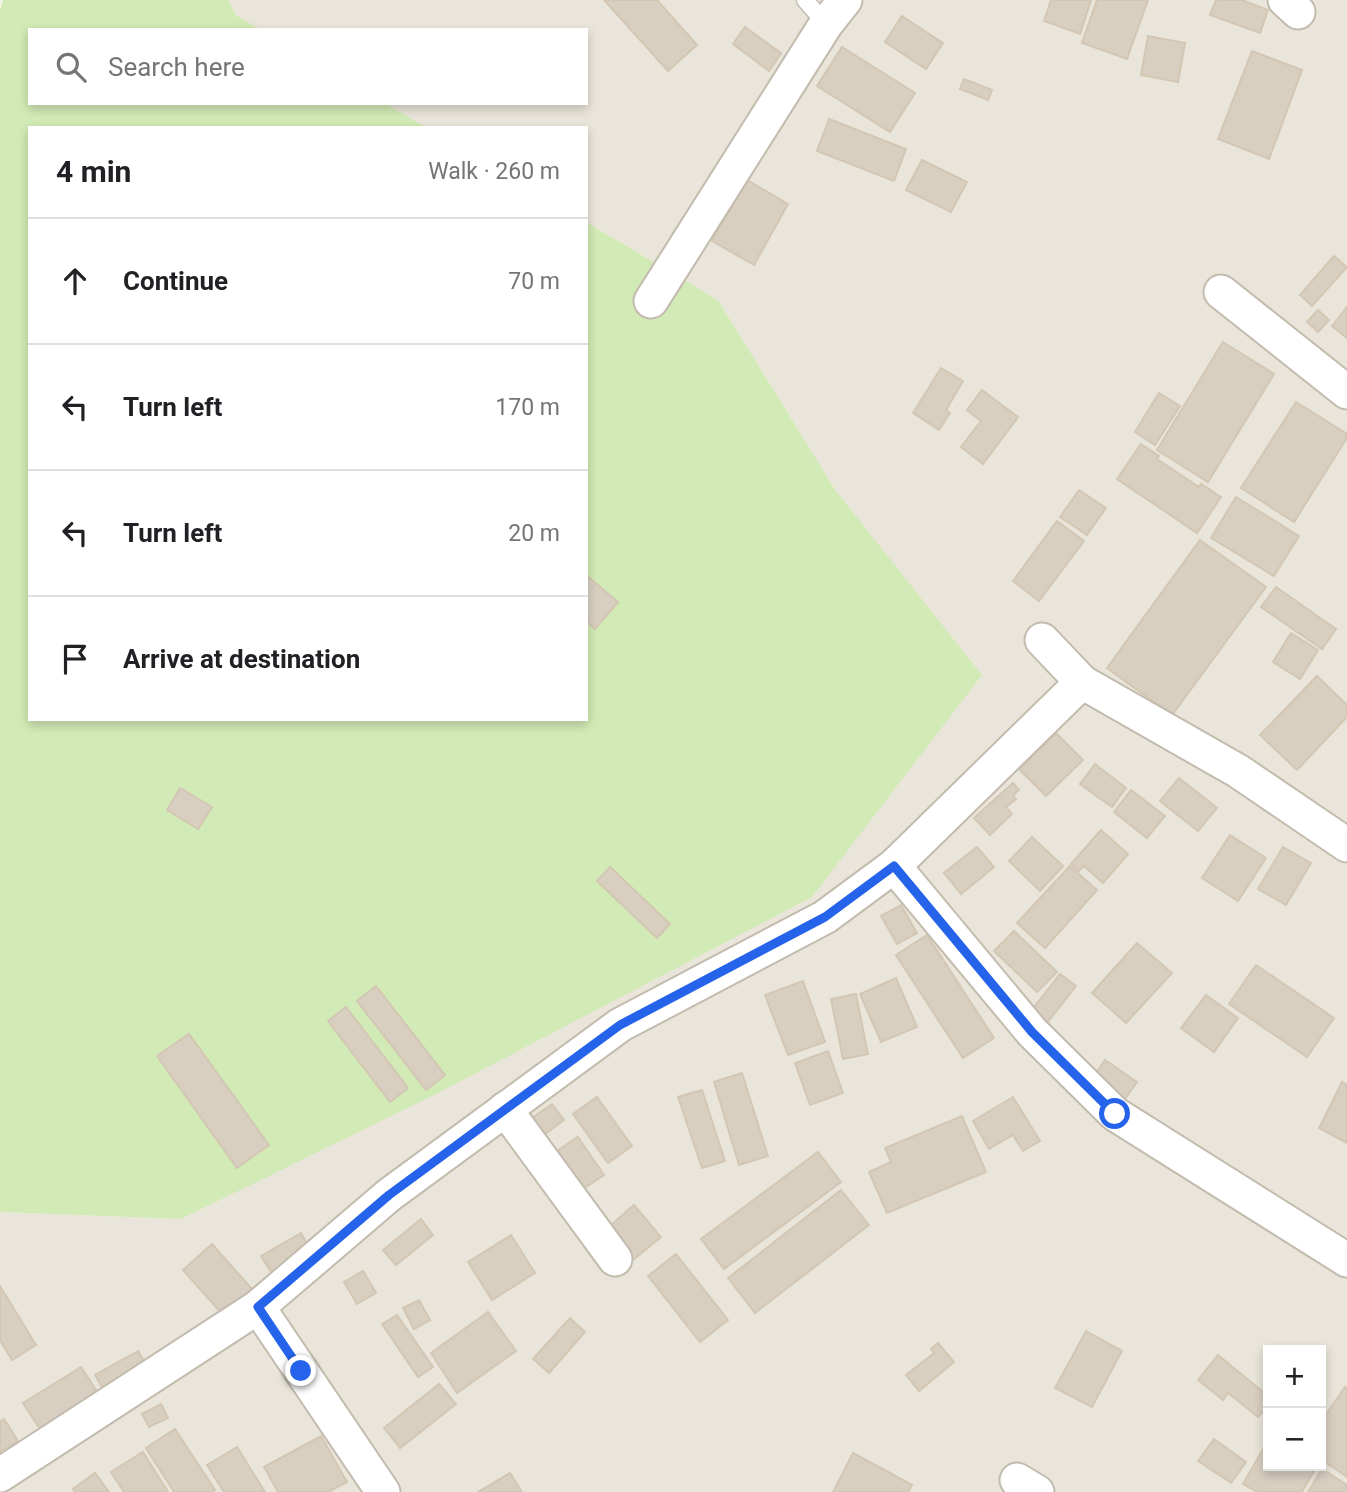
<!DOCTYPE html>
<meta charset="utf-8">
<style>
:root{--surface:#fff;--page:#f6f6f6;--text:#202124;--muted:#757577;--line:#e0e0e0}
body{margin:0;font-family:Roboto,sans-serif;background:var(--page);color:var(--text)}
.controls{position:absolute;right:21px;bottom:21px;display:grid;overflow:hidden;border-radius:0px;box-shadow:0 4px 10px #0003}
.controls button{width:63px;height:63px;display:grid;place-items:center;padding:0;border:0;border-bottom:2px solid var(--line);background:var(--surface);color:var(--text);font:35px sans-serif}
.stop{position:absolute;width:21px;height:21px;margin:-16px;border:5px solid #2563eb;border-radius:50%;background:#fff}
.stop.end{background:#2563eb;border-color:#fff;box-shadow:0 2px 7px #0008}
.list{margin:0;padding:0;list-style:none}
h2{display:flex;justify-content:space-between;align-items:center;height:91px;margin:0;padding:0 28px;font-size:30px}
h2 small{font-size:23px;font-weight:400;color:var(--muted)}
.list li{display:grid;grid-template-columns:46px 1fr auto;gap:21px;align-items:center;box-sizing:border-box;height:126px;padding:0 28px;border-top:2px solid var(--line)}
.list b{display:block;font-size:26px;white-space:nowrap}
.list em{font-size:23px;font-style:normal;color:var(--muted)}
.icon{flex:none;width:38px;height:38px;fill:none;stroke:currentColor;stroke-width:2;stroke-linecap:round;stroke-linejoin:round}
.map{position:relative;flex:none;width:1347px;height:1492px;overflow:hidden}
.search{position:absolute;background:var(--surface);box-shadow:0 4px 10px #0003;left:28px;top:28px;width:560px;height:77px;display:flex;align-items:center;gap:18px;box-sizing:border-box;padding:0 24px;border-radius:0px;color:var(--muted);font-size:26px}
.panel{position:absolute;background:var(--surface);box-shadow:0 4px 10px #0003;left:28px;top:126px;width:560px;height:595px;border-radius:0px}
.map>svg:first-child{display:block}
</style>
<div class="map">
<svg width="1347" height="1492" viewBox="0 0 1347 1492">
<rect width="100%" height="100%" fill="#f6f3ec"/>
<path fill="#eae5da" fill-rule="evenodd" d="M228,0h1119v1492h-1347v-280l181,7 655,-728 -118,-191 -132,-78v-94h-159l-42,-25h201v-73h-325l-25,-15zM1268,1350h53v116h-53z"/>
<path fill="#d2eab5" d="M3,0h225l8,15 25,15h-231v73h355l42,25h-397v591h556v-497l132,78 118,191 146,184 -170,222 -376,197 -255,125 -181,-7v-1202z"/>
<g fill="#d8cfc1" stroke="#d3c7b4" stroke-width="2">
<path d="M604,0h53l40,45 -29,26z"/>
<path d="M1051,0h40l-11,34 -36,-13z"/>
<path d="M1097,0h51l-21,59 -45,-16z"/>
<path d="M1216,0h26l26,10 -8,23 -50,-18z"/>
<path d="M902,16l41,27 -17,26 -41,-27z"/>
<path d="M745,27l36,26 -12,18 -36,-27z"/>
<path d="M1148,36l37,7 -7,39 -37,-7z"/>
<path d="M842,47l73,46 -25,39 -73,-46z"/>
<path d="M1252,51l50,19 -33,89 -51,-20z"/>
<path d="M964,79l28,11 -4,10 -28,-11z"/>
<path d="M829,119l77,30 -12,32 -77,-30z"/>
<path d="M922,160l45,22 -16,30 -45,-22z"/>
<path d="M747,180l41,24 -34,61 -42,-24z"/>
<path d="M1334,256l13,11 -35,39 -12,-11z"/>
<path d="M1347,307v31l-15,-12z"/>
<path d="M1318,310l11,10 -11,12 -11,-10z"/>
<path d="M1223,342l51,32 -66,108 -51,-32z"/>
<path d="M941,368l22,13 -17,29 4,3 -11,17 -26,-17z"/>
<path d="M982,390l36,27 -35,47 -22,-17 20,-26 -14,-11z"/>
<path d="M1159,393l21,13 -25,39 -20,-13z"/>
<path d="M1296,402l51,32v4l-53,84 -53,-34z"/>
<path d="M1141,444l18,12 -2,3 42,28 2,-3 20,13 -24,36 -80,-54z"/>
<path d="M1079,490l27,18 -19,27 -27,-18z"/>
<path d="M1236,497l63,39 -25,40 -63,-38z"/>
<path d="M1057,521l27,20 -45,60 -26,-20z"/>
<path d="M1200,540l66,47 -94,128 -65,-47z"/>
<path d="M586,575l32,27 -23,27 -9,-8z"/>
<path d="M1276,587l60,42 -14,20 -61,-42z"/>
<path d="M1291,633l27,17 -18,29 -27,-17z"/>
<path d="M1317,676l30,29v12l-50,53 -37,-35z"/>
<path d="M1056,733l27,27 -37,36 -27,-27z"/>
<path d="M1095,764l31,24 -14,19 -32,-23z"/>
<path d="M1179,778l38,30 -19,23 -38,-30z"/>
<path d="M1013,783l6,7 -6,5 3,4 -10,8 6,7 -22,21 -16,-17z"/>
<path d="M180,788l32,19 -14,22 -31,-19z"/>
<path d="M1131,790l34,26 -18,22 -33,-26z"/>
<path d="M1101,830l27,24 -25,29 -19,-17 -5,5 -8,-7z"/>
<path d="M1230,835l36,23 -28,43 -36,-23z"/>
<path d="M1032,837l31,29 -23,25 -31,-30z"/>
<path d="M977,847l17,20 -33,27 -17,-21z"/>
<path d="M1283,847l28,16 -25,42 -28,-16z"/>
<path d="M1070,866l27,24 -52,58 -28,-25z"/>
<path d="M610,867l60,57 -13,14 -60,-57z"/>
<path d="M901,905l16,28 -20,11 -16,-28z"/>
<path d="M1014,931l43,41 -20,20 -43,-41z"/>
<path d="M927,935l67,103 -31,20 -67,-103z"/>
<path d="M1137,943l35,30 -46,50 -34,-30z"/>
<path d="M1256,965l78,53 -27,39 -78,-53z"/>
<path d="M1060,974l16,12 -29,37 -16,-12z"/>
<path d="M896,978l21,49 -36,15 -21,-48z"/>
<path d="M803,981l22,61 -37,13 -23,-60z"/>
<path d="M376,986l69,89 -19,15 -69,-89z"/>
<path d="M856,994l12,60 -25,5 -12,-60z"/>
<path d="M1206,995l32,23 -24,34 -33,-24z"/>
<path d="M346,1007l62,81 -18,14 -62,-81z"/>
<path d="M189,1034l80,111 -32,23 -80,-112z"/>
<path d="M828,1051l15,42 -33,12 -15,-42z"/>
<path d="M1105,1060l32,22 -12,17 -32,-21z"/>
<path d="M742,1073l26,83 -29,9 -25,-83z"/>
<path d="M1342,1082l5,3v58l-28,-15z"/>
<path d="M702,1090l23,71 -23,7 -24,-71z"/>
<path d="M597,1097l35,49 -24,17 -35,-49z"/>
<path d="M1013,1097l27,44 -17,10 -10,-16 -24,14 -16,-28z"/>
<path d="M552,1104l12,16 -26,19 -12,-17z"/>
<path d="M962,1116l24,56 -99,41 -18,-41 22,-10 -6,-14z"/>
<path d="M578,1137l26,38 -27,18 -26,-38z"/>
<path d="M818,1152l23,30 -117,87 -23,-30z"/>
<path d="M841,1190l28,35 -114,88 -27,-35z"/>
<path d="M634,1205l27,32 -32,26 -26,-31z"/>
<path d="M421,1219l12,16 -37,30 -13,-15z"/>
<path d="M301,1233l9,16 -39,23 -10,-16z"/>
<path d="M511,1235l24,38 -43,27 -24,-38z"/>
<path d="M212,1244l40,45 -29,26 -40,-45z"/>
<path d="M676,1254l52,66 -28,22 -52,-66z"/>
<path d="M363,1271l13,22 -19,11 -13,-22z"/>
<path d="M0,1286l36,59 -24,15 -12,-20z"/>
<path d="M419,1300l11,20 -16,9 -11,-21z"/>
<path d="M488,1312l28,39 -59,42 -26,-40z"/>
<path d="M397,1315l36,52 -15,10 -36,-53z"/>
<path d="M570,1318l15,14 -36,41 -16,-14z"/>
<path d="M1086,1331l36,20 -30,56 -37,-19z"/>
<path d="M938,1343l16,19 -35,29 -13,-16 28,-22 -3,-4z"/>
<path d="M138,1351l9,15 -43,25 -9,-16z"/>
<path d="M1218,1355l50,41v10l-10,11 -30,-24 -5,7 -25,-20z"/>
<path d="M81,1367l17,26 -58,36 -17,-26z"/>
<path d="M439,1384l17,20 -56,44 -16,-20z"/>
<path d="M1345,1387l2,1v89l-26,-18v-37z"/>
<path d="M161,1404l7,14 -19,9 -7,-13z"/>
<path d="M4,1419l14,22 -18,11v-30z"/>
<path d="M175,1429l40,61 -3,2h-38l-28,-44z"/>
<path d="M321,1436l26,46 -19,10h-50l-14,-25z"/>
<path d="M1214,1439l32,23 -15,21 -33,-22z"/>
<path d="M1266,1444l2,1v21h36l10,5 -12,21h-45l-14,-8z"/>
<path d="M237,1447l28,45h-41l-17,-27z"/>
<path d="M143,1452l25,40h-44l-13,-20z"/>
<path d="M853,1453l59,32 -4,7h-75z"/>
<path d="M1322,1469l25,16v7h-39z"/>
<path d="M95,1473l14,19h-34l-2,-3z"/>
<path d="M510,1473l12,19h-44z"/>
</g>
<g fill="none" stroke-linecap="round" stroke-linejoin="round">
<g stroke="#c2bbae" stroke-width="19">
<path id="service" d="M805,0l21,24"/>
</g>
<g stroke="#c2bbae" stroke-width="37">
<g id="minor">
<path d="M1285,0l13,12"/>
<path d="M1221,292l126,100"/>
<path d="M651,301l175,-277 19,-24"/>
<path d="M1042,640l40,42 156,89 109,74"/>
<path d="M894,866l138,166 83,82 232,146"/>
<path d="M505,1109l110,150"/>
<path d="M258,1307l125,185"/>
<path d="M0,1475l258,-168 131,-112 231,-170 205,-108 69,-51 188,-184"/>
<path d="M1017,1480l20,12"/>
</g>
</g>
<use href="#service" stroke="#fff" stroke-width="16"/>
<use href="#minor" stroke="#fff" stroke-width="33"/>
</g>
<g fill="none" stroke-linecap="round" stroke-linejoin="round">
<path stroke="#2563eb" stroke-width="9" d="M301,1371l-43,-64 131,-112 231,-170 205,-108 69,-51 138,166 83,82"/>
</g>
</svg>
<div class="controls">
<button>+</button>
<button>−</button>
</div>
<div class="stop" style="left:1115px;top:1114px"></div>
<div class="stop end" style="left:301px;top:1371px"></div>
<div class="search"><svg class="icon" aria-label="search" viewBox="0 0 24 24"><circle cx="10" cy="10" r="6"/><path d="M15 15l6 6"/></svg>Search here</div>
<section class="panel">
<h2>4 min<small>Walk · 260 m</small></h2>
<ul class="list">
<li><svg class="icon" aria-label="ahead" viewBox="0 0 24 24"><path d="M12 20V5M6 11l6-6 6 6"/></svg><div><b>Continue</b></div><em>70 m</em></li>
<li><svg class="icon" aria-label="left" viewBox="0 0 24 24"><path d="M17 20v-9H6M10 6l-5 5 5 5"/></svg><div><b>Turn left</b></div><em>170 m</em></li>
<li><svg class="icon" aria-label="left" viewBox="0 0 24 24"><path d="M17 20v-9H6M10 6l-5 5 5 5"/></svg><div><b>Turn left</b></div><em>20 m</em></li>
<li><svg class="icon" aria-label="arrive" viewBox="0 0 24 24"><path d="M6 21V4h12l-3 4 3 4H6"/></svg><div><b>Arrive at destination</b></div></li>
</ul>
</section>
</div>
